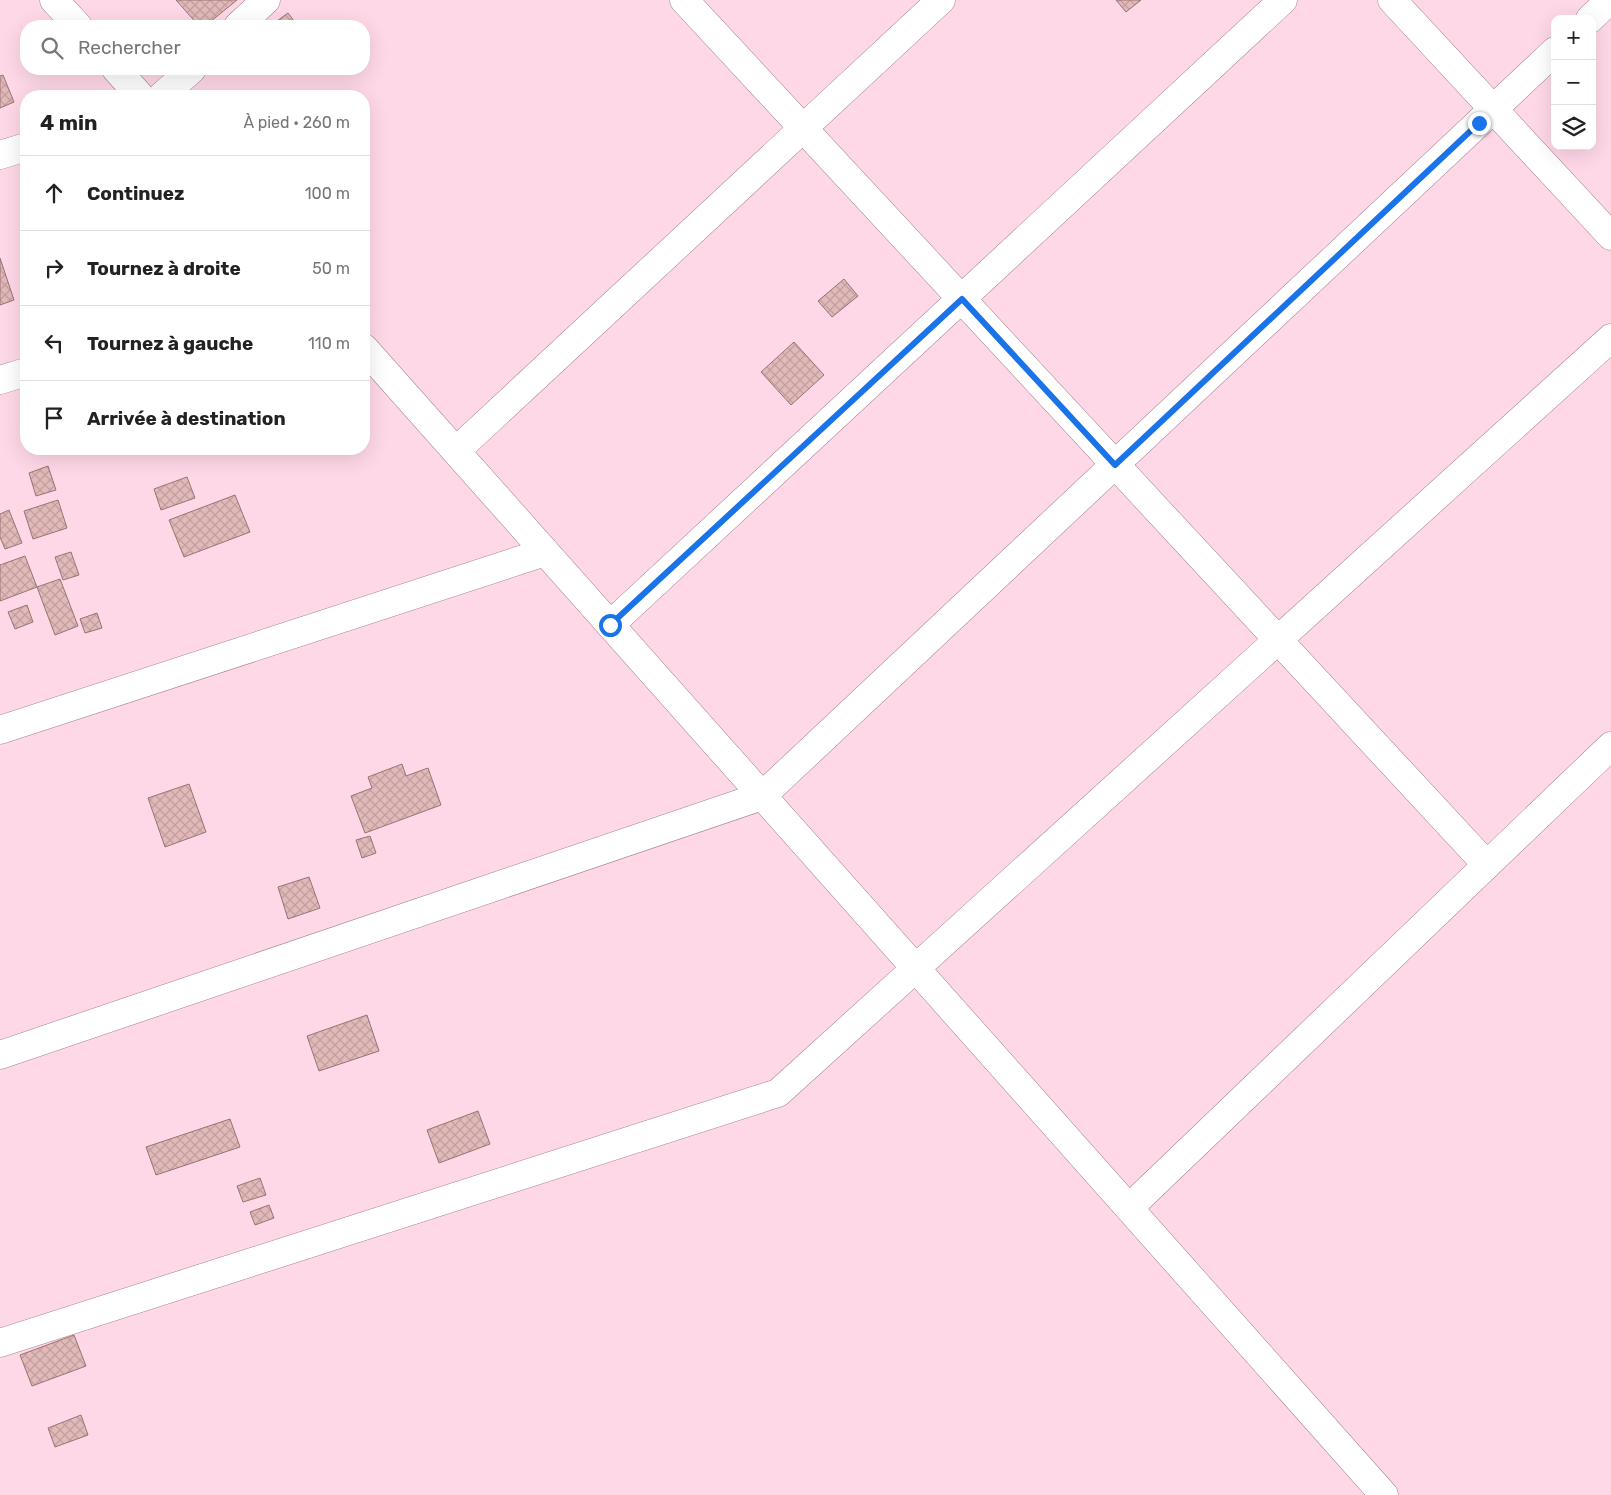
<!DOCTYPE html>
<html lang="fr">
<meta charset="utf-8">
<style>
:root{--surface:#fff;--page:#f2f2f2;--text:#222;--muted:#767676;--line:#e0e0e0}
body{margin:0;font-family:Rubik,sans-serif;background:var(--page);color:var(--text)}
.controls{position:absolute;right:15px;top:15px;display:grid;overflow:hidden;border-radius:10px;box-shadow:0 5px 20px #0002}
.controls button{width:45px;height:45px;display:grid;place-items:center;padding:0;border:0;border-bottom:1px solid var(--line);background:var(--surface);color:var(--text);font:25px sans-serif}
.stop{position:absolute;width:15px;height:15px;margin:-11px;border:4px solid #1a73e8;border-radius:50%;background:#fff}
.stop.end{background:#1a73e8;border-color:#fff;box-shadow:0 1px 5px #0008}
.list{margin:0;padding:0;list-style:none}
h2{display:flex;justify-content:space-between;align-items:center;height:65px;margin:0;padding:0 20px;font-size:21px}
h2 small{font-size:16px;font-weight:400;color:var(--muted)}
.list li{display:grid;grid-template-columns:32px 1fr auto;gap:15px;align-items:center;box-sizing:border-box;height:75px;padding:0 20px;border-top:1px solid var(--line)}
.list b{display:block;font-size:19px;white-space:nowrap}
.list em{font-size:16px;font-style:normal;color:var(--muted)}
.icon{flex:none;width:28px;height:28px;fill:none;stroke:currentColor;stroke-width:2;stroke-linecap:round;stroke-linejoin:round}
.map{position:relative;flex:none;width:1611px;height:1495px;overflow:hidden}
.search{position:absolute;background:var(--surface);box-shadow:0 5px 20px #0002;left:20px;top:20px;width:350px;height:55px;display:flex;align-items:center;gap:12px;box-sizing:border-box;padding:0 18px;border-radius:20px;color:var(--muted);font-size:19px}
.panel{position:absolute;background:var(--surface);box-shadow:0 5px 20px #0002;left:20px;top:90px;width:350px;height:365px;border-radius:20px}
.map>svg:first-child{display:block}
</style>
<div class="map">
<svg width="1611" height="1495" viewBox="0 0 1611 1495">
<defs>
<pattern id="building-cross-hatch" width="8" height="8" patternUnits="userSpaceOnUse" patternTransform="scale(1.25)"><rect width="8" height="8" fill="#e2b9b9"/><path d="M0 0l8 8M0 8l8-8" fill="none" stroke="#c29e9f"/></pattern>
</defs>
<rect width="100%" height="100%" fill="#ffd8e8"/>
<g fill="url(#building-cross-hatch)" stroke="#997374">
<path d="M176,0h61l-32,26h-6z"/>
<path d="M1116,0h25l-15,12z"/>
<path d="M288,13l10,13h-28z"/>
<path d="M3,75l11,27 -14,6v-32z"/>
<path d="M0,258l14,42 -14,5z"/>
<path d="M844,279l14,17 -26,21 -14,-16z"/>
<path d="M794,342l30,33 -33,30 -30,-33z"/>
<path d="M48,466l8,24 -20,6 -7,-23z"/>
<path d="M187,477l8,21 -34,12 -7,-21z"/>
<path d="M235,495l15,37 -66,25 -15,-37z"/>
<path d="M58,500l9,28 -34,11 -9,-28z"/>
<path d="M9,510l13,33 -17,6 -5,-12v-23z"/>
<path d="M71,552l8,23 -16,5 -8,-23z"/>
<path d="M25,556l12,31 -37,14v-36z"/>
<path d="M60,579l18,47 -23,9 -18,-48z"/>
<path d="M27,605l6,17 -18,7 -7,-17z"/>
<path d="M97,613l5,15 -17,5 -5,-14z"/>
<path d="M402,764l4,12 22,-8 13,37 -76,28 -14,-37 21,-8 -4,-11z"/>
<path d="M189,784l17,48 -41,15 -17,-49z"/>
<path d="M370,836l6,17 -14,5 -6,-18z"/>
<path d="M309,877l11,31 -32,11 -10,-32z"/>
<path d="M367,1015l12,36 -60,20 -12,-35z"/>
<path d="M478,1111l12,33 -51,19 -12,-33z"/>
<path d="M230,1119l10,28 -84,28 -10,-28z"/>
<path d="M260,1178l6,17 -23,7 -6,-16z"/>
<path d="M269,1205l5,13 -19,7 -5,-13z"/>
<path d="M74,1335l12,31 -54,20 -12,-31z"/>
<path d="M81,1415l7,20 -33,12 -7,-19z"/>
</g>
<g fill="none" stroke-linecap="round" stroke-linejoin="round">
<g stroke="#a58291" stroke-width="29">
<g id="street">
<path d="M54,0l24,26"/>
<path d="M684,0l803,865"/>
<path d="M1392,0l219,236"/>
<path d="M1590,19l20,-19"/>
<path d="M238,26l28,-26"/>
<path d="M116,69l24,27"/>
<path d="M162,96l30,-27"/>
<path d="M0,155l26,-8"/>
<path d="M364,348l1020,1147"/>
<path d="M0,380l26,-8"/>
<path d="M456,451l485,-451"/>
<path d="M610,625l673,-625"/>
<path d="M0,730l545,-178"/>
<path d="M0,1055l762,-259 793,-745"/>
<path d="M1129,1208l482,-462"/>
<path d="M0,1343l778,-250 833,-755"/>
</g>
</g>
<use href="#street" stroke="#fff" stroke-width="28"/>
</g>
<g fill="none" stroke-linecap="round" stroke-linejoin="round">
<path stroke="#1a73e8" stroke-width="6" d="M610,625l352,-326 153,166 364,-342"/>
</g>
</svg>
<div class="controls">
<button>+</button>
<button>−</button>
<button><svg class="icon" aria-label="layers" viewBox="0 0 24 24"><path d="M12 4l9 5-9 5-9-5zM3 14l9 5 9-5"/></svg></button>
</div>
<div class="stop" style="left:610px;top:625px"></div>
<div class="stop end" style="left:1479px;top:123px"></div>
<div class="search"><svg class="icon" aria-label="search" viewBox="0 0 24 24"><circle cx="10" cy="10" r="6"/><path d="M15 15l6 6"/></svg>Rechercher</div>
<section class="panel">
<h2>4 min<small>À pied · 260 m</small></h2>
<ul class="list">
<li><svg class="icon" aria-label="ahead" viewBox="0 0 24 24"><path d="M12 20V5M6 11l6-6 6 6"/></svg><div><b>Continuez</b></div><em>100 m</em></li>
<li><svg class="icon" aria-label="right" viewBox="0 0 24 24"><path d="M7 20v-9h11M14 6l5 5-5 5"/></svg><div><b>Tournez à droite</b></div><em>50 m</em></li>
<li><svg class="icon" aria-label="left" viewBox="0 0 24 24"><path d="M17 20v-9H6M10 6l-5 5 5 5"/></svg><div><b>Tournez à gauche</b></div><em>110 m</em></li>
<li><svg class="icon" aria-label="arrive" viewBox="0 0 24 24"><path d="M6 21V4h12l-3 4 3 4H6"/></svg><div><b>Arrivée à destination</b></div></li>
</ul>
</section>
</div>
